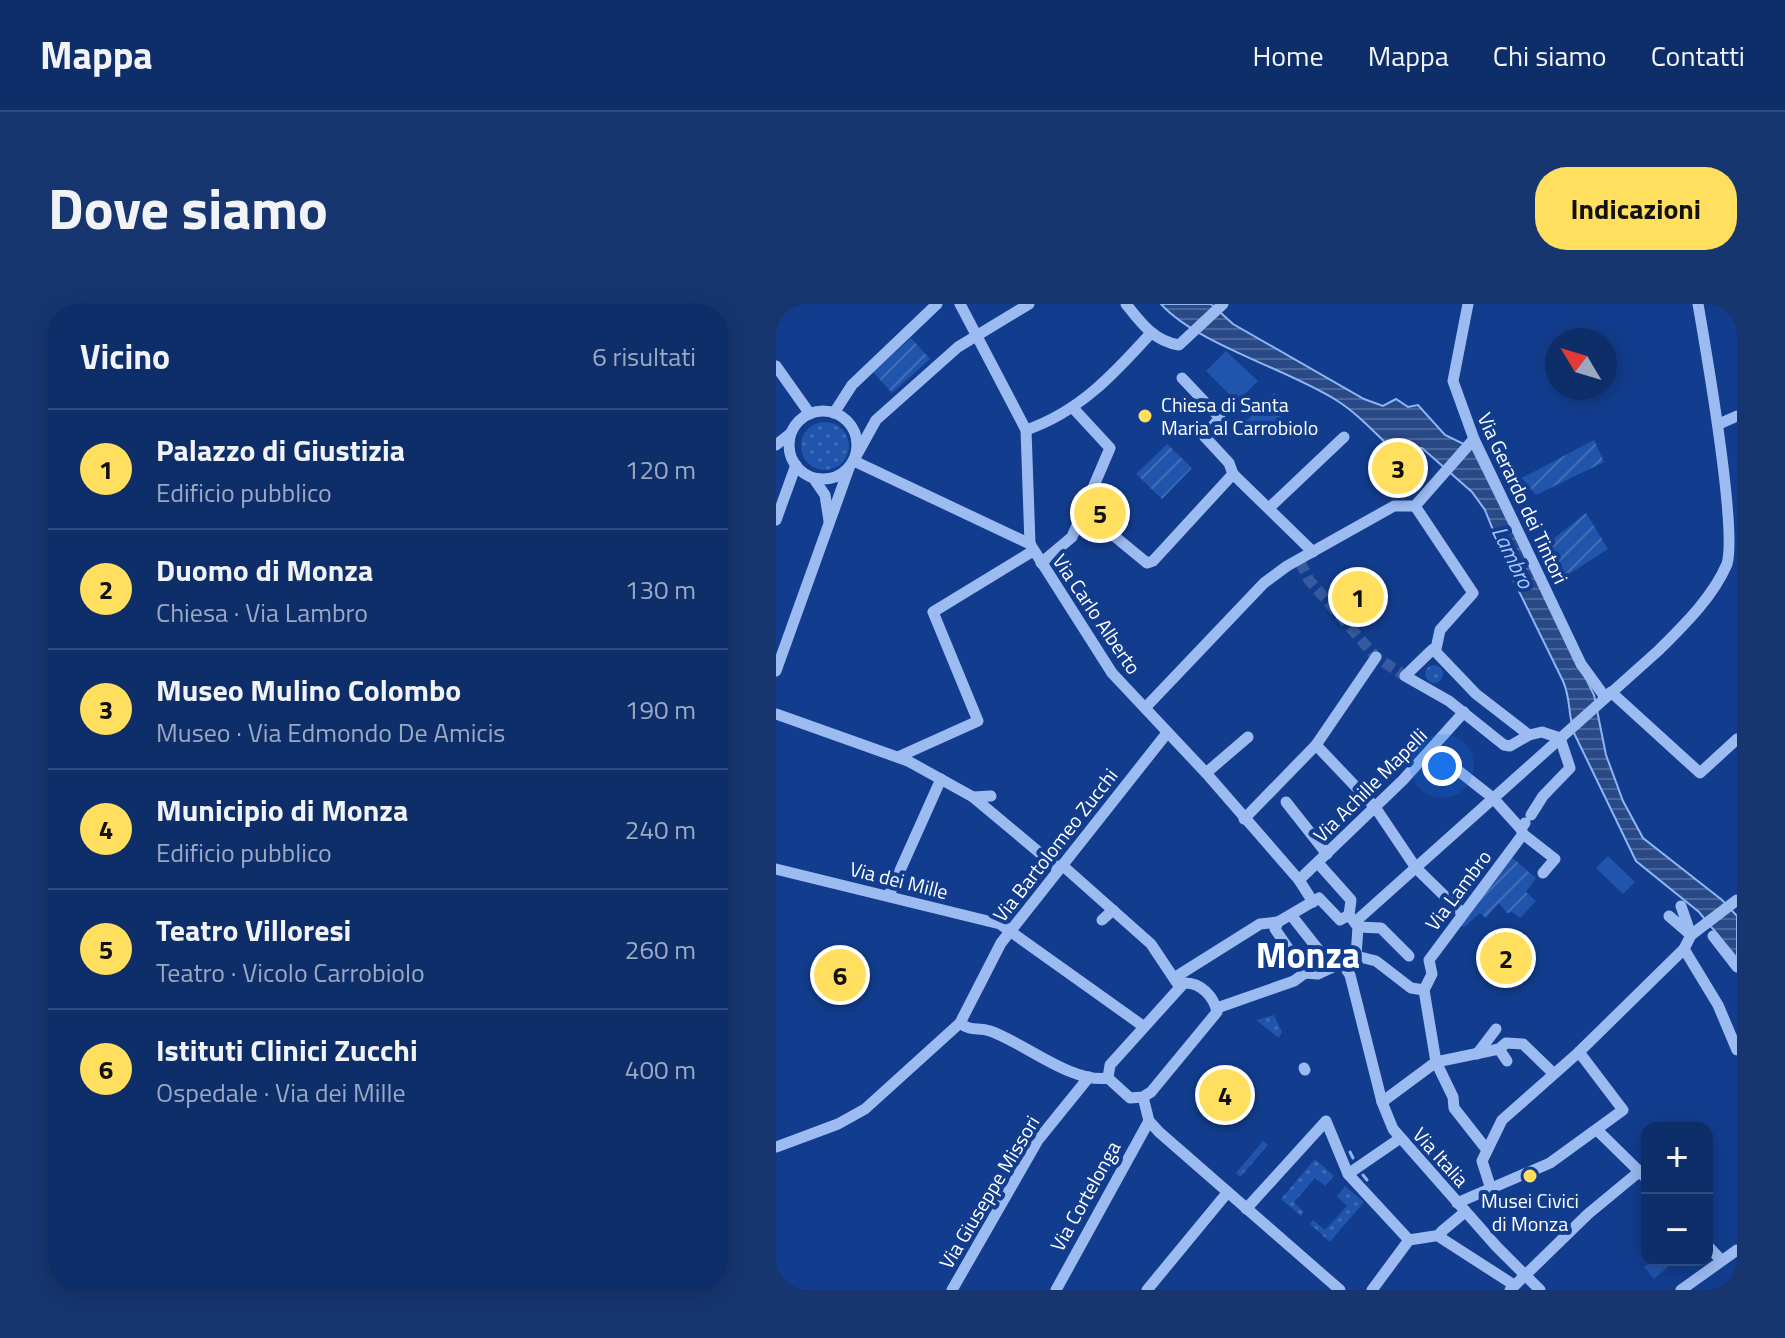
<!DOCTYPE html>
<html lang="it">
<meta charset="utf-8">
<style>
:root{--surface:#0e2e6a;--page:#173670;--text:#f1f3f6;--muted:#9ba8c1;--line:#2e4a7e;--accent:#ffdf5d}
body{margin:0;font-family:"Titillium Web",sans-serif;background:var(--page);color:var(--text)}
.controls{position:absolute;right:24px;bottom:24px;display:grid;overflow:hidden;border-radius:16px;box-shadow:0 4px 20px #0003}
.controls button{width:72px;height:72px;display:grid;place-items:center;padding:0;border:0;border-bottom:2px solid var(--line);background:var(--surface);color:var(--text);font:40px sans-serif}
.compass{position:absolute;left:769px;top:24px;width:72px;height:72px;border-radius:50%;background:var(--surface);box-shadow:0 4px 20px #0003;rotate:308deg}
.you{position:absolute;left:666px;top:462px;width:28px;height:28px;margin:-20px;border:6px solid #fff;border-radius:50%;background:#1a73e8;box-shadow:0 0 0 12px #1a73e833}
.badge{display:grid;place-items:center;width:52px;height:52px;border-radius:50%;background:var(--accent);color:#111;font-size:26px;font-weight:700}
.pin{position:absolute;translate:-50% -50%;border:4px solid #fff;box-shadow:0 2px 8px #0006}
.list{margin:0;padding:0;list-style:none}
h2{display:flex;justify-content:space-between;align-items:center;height:104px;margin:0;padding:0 32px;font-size:34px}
h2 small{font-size:26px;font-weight:400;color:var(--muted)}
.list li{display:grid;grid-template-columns:52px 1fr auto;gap:24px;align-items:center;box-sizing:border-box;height:120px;padding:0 32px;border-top:2px solid var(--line)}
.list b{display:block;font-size:30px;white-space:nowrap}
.list p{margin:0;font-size:26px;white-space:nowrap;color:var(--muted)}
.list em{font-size:26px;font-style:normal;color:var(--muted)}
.map{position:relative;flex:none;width:961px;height:986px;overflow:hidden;border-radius:32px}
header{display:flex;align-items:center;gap:48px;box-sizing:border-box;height:112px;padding:0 40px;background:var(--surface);border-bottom:2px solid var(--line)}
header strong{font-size:38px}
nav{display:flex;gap:44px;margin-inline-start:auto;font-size:28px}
.intro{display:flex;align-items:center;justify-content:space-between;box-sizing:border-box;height:192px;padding:0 48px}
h1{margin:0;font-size:56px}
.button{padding:20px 36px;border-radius:32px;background:var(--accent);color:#111;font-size:28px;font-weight:700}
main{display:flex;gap:48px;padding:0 48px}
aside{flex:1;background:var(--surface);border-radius:32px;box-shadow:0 4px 20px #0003}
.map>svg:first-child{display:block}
</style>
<header>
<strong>Mappa</strong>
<nav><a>Home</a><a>Mappa</a><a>Chi siamo</a><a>Contatti</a></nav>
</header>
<div class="intro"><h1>Dove siamo</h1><a class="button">Indicazioni</a></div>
<main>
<aside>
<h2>Vicino<small>6 risultati</small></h2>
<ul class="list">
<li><span class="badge">1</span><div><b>Palazzo di Giustizia</b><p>Edificio pubblico</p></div><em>120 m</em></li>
<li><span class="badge">2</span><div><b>Duomo di Monza</b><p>Chiesa · Via Lambro</p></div><em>130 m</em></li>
<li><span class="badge">3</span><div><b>Museo Mulino Colombo</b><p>Museo · Via Edmondo De Amicis</p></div><em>190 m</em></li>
<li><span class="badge">4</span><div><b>Municipio di Monza</b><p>Edificio pubblico</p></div><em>240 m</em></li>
<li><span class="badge">5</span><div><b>Teatro Villoresi</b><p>Teatro · Vicolo Carrobiolo</p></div><em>260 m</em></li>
<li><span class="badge">6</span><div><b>Istituti Clinici Zucchi</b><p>Ospedale · Via dei Mille</p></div><em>400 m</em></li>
</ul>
</aside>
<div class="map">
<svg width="961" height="986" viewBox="0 0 961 986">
<defs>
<pattern id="grass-dots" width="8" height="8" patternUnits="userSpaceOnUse" patternTransform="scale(2)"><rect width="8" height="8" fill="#2154ac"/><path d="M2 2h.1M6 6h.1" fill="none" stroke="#426eb8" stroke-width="1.8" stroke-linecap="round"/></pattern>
<pattern id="garden-furrows" width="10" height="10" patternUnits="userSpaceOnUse" patternTransform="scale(2)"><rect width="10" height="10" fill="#2154ac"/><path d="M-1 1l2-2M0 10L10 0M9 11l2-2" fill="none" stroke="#426eb8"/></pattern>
<pattern id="water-rules" width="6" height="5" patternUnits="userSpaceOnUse" patternTransform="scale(2)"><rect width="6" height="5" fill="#2a4a87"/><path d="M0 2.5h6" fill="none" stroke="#4a6599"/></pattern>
</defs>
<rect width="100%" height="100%" fill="#123d8e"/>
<g fill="url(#grass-dots)">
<circle cx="49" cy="142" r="24"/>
<circle cx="658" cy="370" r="9"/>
<path d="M498,711l8,17 -3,6 -23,-18z"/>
<path d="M487,837l5,4 -28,32 -4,-4z"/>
<path d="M539,855l19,17 -9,10 -10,-8 -21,24 10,10 -3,4 -20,-17z"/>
<path d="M569,882l19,16 -34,40 -20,-18 3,-4 12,10 22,-24 -10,-10z"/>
</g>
<g fill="url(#garden-furrows)">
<path d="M135,34l19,21 -38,34 -19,-21z"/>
<path d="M818,136l10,22 -68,33 -14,-17z"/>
<path d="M391,140l25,24 -30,31 -26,-25z"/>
<path d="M810,209l22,36 -45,29 -16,-34z"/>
<path d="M733,551l27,23 -10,14 10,9 -16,17 -8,-6 -5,1 -8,-10 -13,15 -6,-5 -16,14 -7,-4z"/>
</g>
<g fill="#2154ac">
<path d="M450,47l32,30 -21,21 -31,-31z"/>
<path d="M498,89l15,15 -28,28 -15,-15z"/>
<path d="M832,552l27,26 -12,12 -27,-26z"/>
<path d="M876,956h24l-22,19 -10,-12z"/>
</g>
<path fill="url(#water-rules)" stroke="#8eb5f5" stroke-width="2" d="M385,0h50l22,20 131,75 19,7 13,-7 12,8 10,-2 27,30 27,13 122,247 12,60 17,46 20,37 79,62 15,16v42l-38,-46 -63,-51 -62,-128c-6,-18 -3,-34 -11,-52l-52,-106 -26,-65 -13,-18 -50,-44 -30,1c-18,-17 -35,-36 -56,-49 -49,-31 -139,-56 -175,-96z"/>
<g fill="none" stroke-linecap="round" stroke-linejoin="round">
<g stroke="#8eb5f5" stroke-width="3">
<path d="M574,848l3,6"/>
<path d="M587,871l4,5"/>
</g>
<path stroke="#365a9f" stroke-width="11" stroke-dasharray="11 5.5" stroke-linecap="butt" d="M524,258l9,18 67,77 29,19"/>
<g stroke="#9cbbf1" stroke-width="11">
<path d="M184,0l66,126 4,114"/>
<path d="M350,0c15,19 28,37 53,41l44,-41"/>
<path d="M692,0l-15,77 21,58 107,225 24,33"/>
<path d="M0,62l34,48"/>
<path d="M406,74l38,40 -16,18 25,27 4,11"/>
<circle cx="47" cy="141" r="34"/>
<path d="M58,109l18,-28 85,-81"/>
<path d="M943,120l18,-8"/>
<path d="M250,126c53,-18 88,-56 125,-97"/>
<path d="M0,141l15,-12"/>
<path d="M79,154l21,-38 82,-73 71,-43"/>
<path d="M78,157l176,83 82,129 94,100 93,107 14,22"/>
<path d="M38,175l11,16 4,26"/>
<path d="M639,202l58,87 -33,37 -4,19"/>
<path d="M493,204l75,-71"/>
<path d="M309,208l62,51 6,-2 80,-87 80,78"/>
<path d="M0,216l20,-55"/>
<path d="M265,259l31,-26 38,-89 -37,-40"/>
<path d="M657,345l43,45 53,41 -19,11 -6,-1 -55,-44 -44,-25z"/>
<path d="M0,367l73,-203"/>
<path d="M835,388l89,81 37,-34"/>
<path d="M369,404l119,-125 23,-17 107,-60h21l59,-67"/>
<path d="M0,410l132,47 65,36 18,-1"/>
<path d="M753,431l13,-3 18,6"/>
<path d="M540,441l59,62 41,61 46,45"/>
<path d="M656,446l61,48 28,31"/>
<path d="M122,453l80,-36 -45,-109 100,-61"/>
<path d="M430,469l42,-36"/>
<path d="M197,493l86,72"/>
<path d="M510,498l41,52"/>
<path d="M755,511l12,-19 27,-28 -10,-30"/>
<path d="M468,515l72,-74 60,-88"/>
<path d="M747,530l32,25 -12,14"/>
<path d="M542,559l33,37 -2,15"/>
<path d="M286,561l89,79 28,42"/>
<path d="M0,565l224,55 143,102"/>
<path d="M523,576l104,-100 61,-68"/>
<path d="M113,591l52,-116"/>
<path d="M543,594l21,22 9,-5 9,12 -2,29 -38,18 -13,-1 -30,-44 3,-7z"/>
<path d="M515,611l41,52"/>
<path d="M893,612l22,19 -10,-29"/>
<path d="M326,616l11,-10"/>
<path d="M579,618l304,-272c25,-25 54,-53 68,-86 10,-35 -21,-214 -29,-260"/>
<path d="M582,623l23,1 28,28"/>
<path d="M937,632l24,31"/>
<path d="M908,645l34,56 19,45"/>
<path d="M580,652l20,5 35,27 13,2"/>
<path d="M566,659l8,12 32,127 11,27 103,117 44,44"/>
<path d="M398,674l86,-54 18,-2"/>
<path d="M408,679c17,-1 30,14 33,29l-66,80 -8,5 -13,1 -22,-20 2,-13z"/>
<path d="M441,704l77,-27 11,-8"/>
<path d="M184,719c11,9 18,4 30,8 33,11 82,53 118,47"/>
<path d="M723,745l8,12"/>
<path d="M701,750l19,-25"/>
<path d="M528,764l1,2"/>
<path d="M367,793l6,24 10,11 181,158"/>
<path d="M606,798l54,-40 63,-13 7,-6 17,1 30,29"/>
<path d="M821,826l50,49"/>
<path d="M0,843l62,-23 27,-15 95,-86 41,-80 166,-210"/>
<path d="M711,846l-33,-42 -1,-11 -17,-35 -12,-72 8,-16 -3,-14 94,-126 -2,-5 4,-6"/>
<path d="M572,870l51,-35"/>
<path d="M715,885l-9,-28 20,-41 77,-68 105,-103 7,-14 46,-35"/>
<path d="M681,899l93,-40 73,-53 -44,-58"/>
<path d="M470,905l80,-88 22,53 61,66 -37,50"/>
<path d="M689,908l-24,20v6l73,47"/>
<path d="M633,936l32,-5"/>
<path d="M931,941l14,15"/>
<path d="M0,984l6,2"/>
<path d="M176,986l86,-150 51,-63"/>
<path d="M280,986l93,-169"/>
<path d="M371,986l80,-97"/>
<path d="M734,986l78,-76 52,-43"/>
<path d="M905,986l56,-40"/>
</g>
</g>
<g fill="#ffdf5d" stroke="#123d8e" stroke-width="3">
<circle cx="369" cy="112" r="8"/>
<circle cx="754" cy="872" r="8"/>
</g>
<g text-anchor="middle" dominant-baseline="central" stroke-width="8" stroke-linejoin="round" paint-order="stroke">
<g font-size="20" fill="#fff" stroke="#123d8e" text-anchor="start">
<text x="385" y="100">Chiesa di Santa<tspan x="385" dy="23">Maria al Carrobiolo</tspan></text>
<text x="754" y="896" text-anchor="middle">Musei Civici<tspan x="754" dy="23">di Monza</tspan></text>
</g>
<g font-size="20" fill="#fff" stroke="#123d8e">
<text transform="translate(747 194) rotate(65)">Via Gerardo dei Tintori</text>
<text transform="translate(321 310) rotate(56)">Via Carlo Alberto</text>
<text transform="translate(594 481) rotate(-45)">Via Achille Mapelli</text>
<text transform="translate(279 541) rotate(-52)">Via Bartolomeo Zucchi</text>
<text transform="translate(123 576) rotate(14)">Via dei Mille</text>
<text transform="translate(682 586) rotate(-53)">Via Lambro</text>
<text transform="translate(665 853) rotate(48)">Via Italia</text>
<text transform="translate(213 888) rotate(-59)">Via Giuseppe Missori</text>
<text transform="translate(309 892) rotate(-61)">Via Cortelonga</text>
</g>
<g font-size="22" font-style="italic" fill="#a8c6f9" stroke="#123d8e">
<text transform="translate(737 253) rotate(64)">Lambro</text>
</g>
<g font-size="36" font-weight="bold" fill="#fff" stroke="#123d8e">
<text x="532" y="650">Monza</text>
</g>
</g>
</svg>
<div class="controls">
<button>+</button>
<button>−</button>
</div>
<svg class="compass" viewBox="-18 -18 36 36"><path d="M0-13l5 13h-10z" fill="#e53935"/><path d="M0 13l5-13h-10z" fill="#9ba8c1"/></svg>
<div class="you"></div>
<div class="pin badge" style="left:582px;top:293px">1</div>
<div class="pin badge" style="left:730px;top:654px">2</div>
<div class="pin badge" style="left:622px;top:164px">3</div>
<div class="pin badge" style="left:449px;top:791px">4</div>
<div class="pin badge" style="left:324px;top:209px">5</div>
<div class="pin badge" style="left:64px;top:671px">6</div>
</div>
</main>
